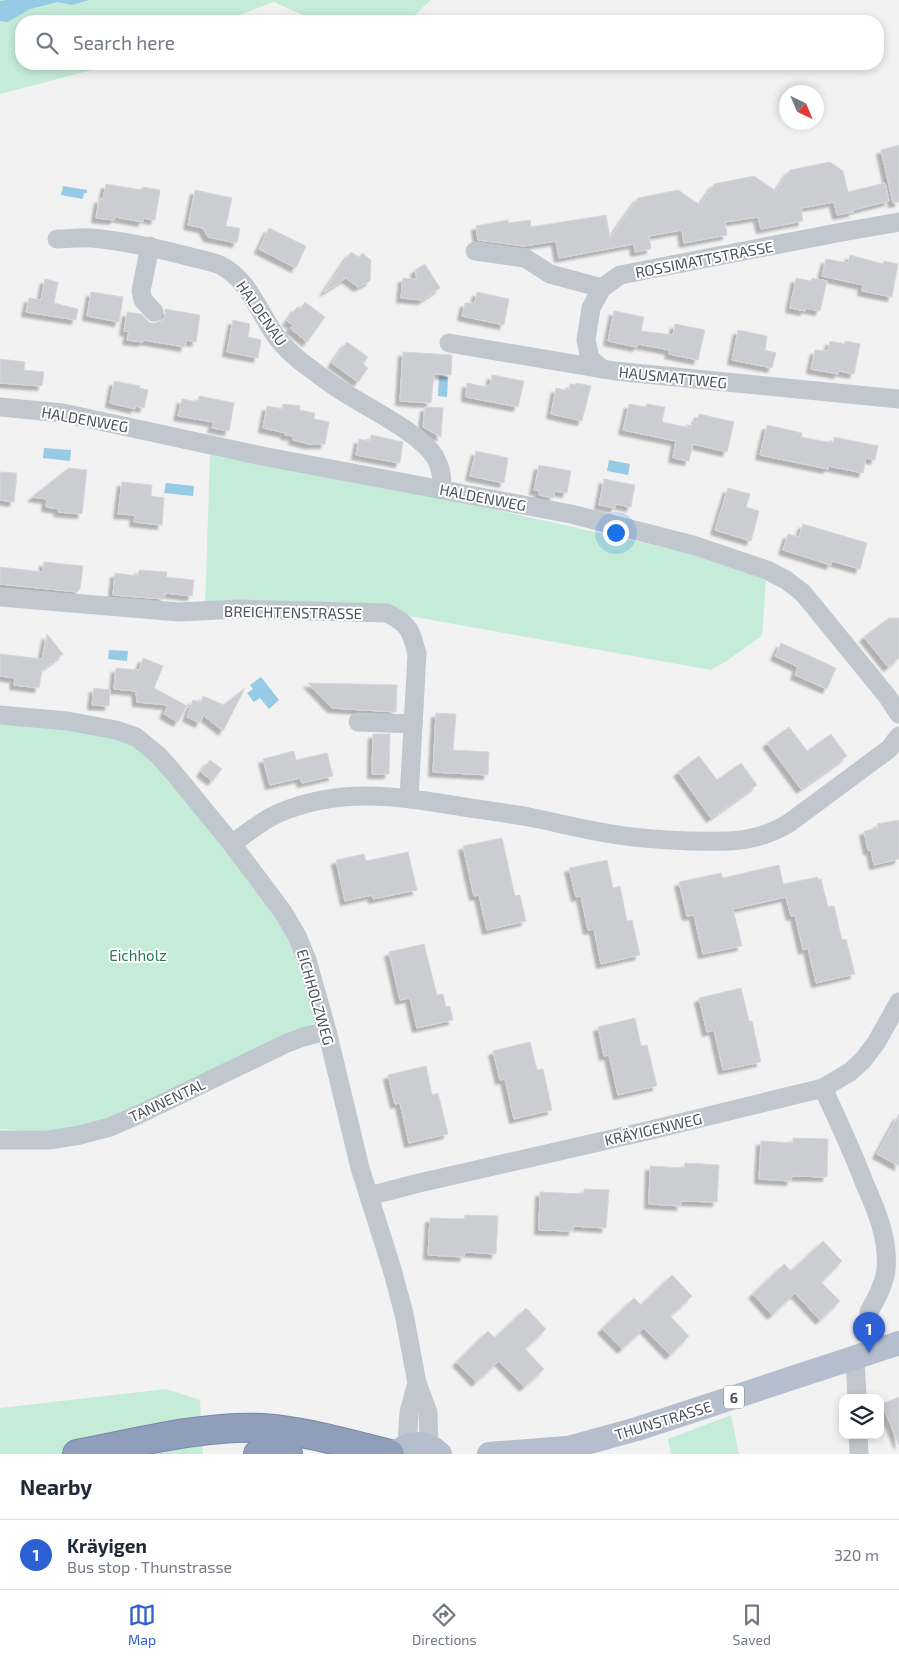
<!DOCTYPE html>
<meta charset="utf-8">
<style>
:root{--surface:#fff;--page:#f6f6f7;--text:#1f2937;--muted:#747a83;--line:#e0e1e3;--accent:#2c60d3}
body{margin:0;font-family:"Exo 2",sans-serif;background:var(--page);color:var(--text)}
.controls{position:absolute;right:15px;bottom:15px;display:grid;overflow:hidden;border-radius:10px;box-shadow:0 2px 8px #0003}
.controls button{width:45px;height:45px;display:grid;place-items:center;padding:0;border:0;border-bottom:1px solid var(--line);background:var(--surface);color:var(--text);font:25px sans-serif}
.compass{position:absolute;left:779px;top:85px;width:45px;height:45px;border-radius:50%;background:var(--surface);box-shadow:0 2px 8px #0003;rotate:136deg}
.you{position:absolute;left:615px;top:532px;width:18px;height:18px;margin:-12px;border:4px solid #fff;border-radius:50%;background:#1a73e8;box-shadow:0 0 0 8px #1a73e833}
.badge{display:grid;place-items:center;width:32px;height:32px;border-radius:50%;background:var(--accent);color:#fff;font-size:16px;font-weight:700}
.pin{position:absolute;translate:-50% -41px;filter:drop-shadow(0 1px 2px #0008)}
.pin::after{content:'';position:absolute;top:26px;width:18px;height:15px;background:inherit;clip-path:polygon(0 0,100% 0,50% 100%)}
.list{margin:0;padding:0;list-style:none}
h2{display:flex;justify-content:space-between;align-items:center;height:65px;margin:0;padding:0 20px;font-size:21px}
h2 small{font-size:16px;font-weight:400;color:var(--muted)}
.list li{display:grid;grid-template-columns:32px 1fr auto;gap:15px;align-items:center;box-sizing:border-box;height:70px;padding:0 20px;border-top:1px solid var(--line)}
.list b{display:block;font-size:19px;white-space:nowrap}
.list p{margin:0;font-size:16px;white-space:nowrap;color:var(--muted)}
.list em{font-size:16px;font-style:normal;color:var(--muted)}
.icon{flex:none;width:28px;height:28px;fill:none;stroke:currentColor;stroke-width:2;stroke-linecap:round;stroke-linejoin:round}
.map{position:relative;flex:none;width:899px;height:1454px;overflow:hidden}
.search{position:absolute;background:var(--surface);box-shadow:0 2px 8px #0003;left:15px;right:15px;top:15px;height:55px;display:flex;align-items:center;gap:12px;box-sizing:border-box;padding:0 18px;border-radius:20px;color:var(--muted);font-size:19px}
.sheet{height:135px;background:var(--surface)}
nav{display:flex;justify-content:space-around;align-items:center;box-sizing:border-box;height:70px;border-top:1px solid var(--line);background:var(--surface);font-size:14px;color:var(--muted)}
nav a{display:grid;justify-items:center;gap:2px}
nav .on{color:var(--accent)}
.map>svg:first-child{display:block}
</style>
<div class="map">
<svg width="899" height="1454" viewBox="0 0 899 1454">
<defs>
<filter id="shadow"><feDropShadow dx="-4.5" dy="4.5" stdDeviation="1" flood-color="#0004"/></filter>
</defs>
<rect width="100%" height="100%" fill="#f3f2f2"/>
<g fill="#c5ecd9">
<path d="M0,0h431l-23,21h-92l-42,-19 -50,19h-203v43h94l-115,30z"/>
<path d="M210,455l251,47 254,57 51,21 -4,56 -37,26 -14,8 -324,-58 -182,-3z"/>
<path d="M0,715l125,20 29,21 126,155 39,110 -181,86 -60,22 -49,2 -29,-2z"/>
<path d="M166,1389l34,11 3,54h-203v-46z"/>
<path d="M731,1415l8,39h-68l-3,-15z"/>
</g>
<g fill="#97cae4">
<path d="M7,0h82l-17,5 -14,-3 -28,7 -22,13 -8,-1v-20z"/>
<path d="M63,186l24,4v3h-3l-1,6 -22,-4z"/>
<path d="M439,376l9,1 -1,20 -9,-1z"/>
<path d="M44,448l27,2 -1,11 -27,-3z"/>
<path d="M609,460l21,4 -2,11 -21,-4z"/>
<path d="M166,483l28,3 -1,10 -29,-3z"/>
<path d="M109,650l19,1 -1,10 -19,-2z"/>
<path d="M261,677l18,23 -10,9 -9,-11 -6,4 -7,-9 6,-4 -3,-4z"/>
</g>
<g fill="#cccdd3" stroke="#d6d7dc" filter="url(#shadow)">
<path d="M899,145v57l-6,1 -12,-53z"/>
<path d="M830,162l13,9 5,21 37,-9 4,18 -36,9v2l-16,3 -3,-13 -33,6 2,13 -42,8 -3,-12 -33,5 2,13 -43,8 -2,-13 -33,6 2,13 -16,3 -1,-8 -75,14 -3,-17 -32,5 -46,-6 -2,-14 32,-6v3l22,-3 1,7 75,-12 4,23 28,-40 40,-8 22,15 14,-21 40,-8 22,15 14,-21z"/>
<path d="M106,184l36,6v-3l18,3 -5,30 -12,-2v4l-28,-5 -1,3 -18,-2 3,-19h4z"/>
<path d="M195,190l37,8 -6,28 14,2 -3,15 -29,-6 -5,-9 -15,-3z"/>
<path d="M269,228l37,18 -10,22 -37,-19z"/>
<path d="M351,252l8,5 3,-4 9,7 -1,21 -12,6 -12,-9 -22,14z"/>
<path d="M850,255l33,9 1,-3 14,3 -6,33 -30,-6 1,-6 -41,-9 4,-17 22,4z"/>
<path d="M425,264l15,24 -18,12 -21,-2 2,-20 14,1 -2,-9z"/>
<path d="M796,278l15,3 1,-3 15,3 -7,30 -15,-3v3l-15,-3z"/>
<path d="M45,279l13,3 -4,21 24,6 -2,11 -50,-8 3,-14 12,2z"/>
<path d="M91,292l32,5 -4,25 -32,-6z"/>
<path d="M477,292l32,7 -5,26 -42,-9 3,-13h10z"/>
<path d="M305,302l20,15 -18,25 -17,-14 3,-3 -6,-4 10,-14 3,2z"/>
<path d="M165,309l35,6 -4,27 -10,-2 -1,7 -41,-7 -1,2 -16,-2 2,-8 -5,-1 3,-19 14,2 9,9h6l5,-2 4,-5z"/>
<path d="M614,311l30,6 -3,14 32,4 2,-11 30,6 -7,30 -29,-6 1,-4 -32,-6 -1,3 -29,-6z"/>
<path d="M233,320l17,4 -2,13 13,3 -3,18 -31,-6z"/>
<path d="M738,330l29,6 -2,14 11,3 -4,15 -40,-8z"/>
<path d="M830,341l15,3v-3l15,3 -6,30 -15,-3 -1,3 -27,-5 4,-19 13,1z"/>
<path d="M347,342l21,15 -5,7 5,4 -10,14 -26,-19z"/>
<path d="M403,352l49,3 -1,20 -17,-1 -3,29 -31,-2z"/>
<path d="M0,359l25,3 -1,8 20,2 -2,14 -42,-3z"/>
<path d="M492,375l32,6 -6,26 -52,-10 1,-14 20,4v-2l3,1z"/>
<path d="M114,381l26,5 -1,2 9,2 -4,18 -9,-2v3l-25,-6z"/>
<path d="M576,383l15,3 -9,35 -31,-7 5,-26 13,3 1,-7 5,1z"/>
<path d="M199,396l35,7 -5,28 -17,-3 2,-6 -36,-6 4,-17 16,3z"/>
<path d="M283,404l17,2 -1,4 16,3 -1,6 15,3 -4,22h-16l-16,-4 1,-4 -9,-1 1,-2 -23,-5 4,-22 15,3z"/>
<path d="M629,404l17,3 1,-3 18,3 -3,15 28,6 2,-7 5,1 2,-8 35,8 -7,30 -34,-8 -4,17 -16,-3 3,-17 -53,-11z"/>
<path d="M425,407l18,1 -2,29 -18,-10z"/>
<path d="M767,425l35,8 -1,4 32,6 1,-6 44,9 -3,14 -9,-2 -3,15 -35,-7v3l-68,-14z"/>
<path d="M371,435l32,7 -3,21 -44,-8 3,-16 11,2z"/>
<path d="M476,451l32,7 -4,25 -34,-7z"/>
<path d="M539,465l32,6 -4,22 -12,-2 -2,7 -14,-3 1,-4 -6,-1z"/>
<path d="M69,468l18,2 -5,44 -24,-2 1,-3 -13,-2 1,-8 -15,-2z"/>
<path d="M0,472l17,1 -3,29 -14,-2z"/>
<path d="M604,479l31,6 -4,22 -15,-3 -1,4 -16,-3z"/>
<path d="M122,482l30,3 -1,11 13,2 -2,27 -28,-3 1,-7 -17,-1z"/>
<path d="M728,488l22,6 -4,13 13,4 -8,30 -36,-11z"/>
<path d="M803,524l64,19 -7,26 -28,-8 -1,4 -48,-15 5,-16 11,3z"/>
<path d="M44,562l39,4 -3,23h-1l-1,3 -78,-8v-17l43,5z"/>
<path d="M139,570l28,2 -1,5 28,3 -2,16 -27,-3 -1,6 -51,-4 2,-22 23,3z"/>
<path d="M889,618h10v40l-11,9 -24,-30z"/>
<path d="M47,634l16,20 -21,16 -3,18 -25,-3 1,-7 -15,-2v-22l42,5z"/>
<path d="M781,643l55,25 -9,21 -32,-14 3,-8 -23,-11z"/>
<path d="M143,658l20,8 -9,22 35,19h-3l-8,15 -14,-8 4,-9 -31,-3 -1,-11 -22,-2 2,-21 23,2z"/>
<path d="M308,683l89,2 -1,27 -64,-4z"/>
<path d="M94,688l16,2 -1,16 -17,-1z"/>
<path d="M245,688l-22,43 -20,-16 -3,8 -13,-6 6,-17 8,3 2,-7 21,9z"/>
<path d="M436,713l20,1 -3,36 36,2 -1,23 -55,-3z"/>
<path d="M789,727l18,24 24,-17 16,22 -46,33 -34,-46z"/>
<path d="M373,734h17l-1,40h-17z"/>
<path d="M294,751l2,9 31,-7 6,23 -31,7 -2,-5 -30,7 -7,-26z"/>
<path d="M699,756l18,24 24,-17 16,22 -46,33 -33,-46z"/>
<path d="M210,760l12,9 -10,12 -11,-9z"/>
<path d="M899,820v39l-25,6 -3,-15h-3l-4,-19 14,-3 -1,-4z"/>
<path d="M502,838l13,58 5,-1 6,26 -39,9 -8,-35 -5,1 -11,-50z"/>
<path d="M408,852l9,38 -44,9 -1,-4 -27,6 -9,-41 28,-6 2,7z"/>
<path d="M607,860l6,28 7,-2 7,35 5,-1 8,35 -39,9 -7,-35 -6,1 -7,-34 -5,1 -7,-29z"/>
<path d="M779,865l4,19 35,-7v3l3,-1 7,28 6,-1 8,34 4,-1 9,35 -39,9 -8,-35 -5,2 -8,-35 -4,1 -5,-19 -53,12 9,37 -39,8 -9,-39 -7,1 -8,-34 42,-9 2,5z"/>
<path d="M424,944l13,51 6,-1 3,13 4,-1 3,14 -36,8 -7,-30 -10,2 -11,-48z"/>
<path d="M741,988l8,33h3l9,41 -38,8 -9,-40 -7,2 -8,-34z"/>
<path d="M635,1018l6,28 6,-1 10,41 -39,9 -9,-40 -5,1 -6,-29z"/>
<path d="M530,1042l7,28 6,-1 9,41 -38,9 -9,-40 -5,1 -7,-29z"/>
<path d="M426,1066l6,29 6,-2 10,41 -39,9 -9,-40 -5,1 -7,-29z"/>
<path d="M899,1114v52l-22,-12z"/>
<path d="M793,1138l35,1 -1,38 -35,-1 -1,5 -32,-2 2,-38 32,2z"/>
<path d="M685,1163l34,2 -2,37 -36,-1v5l-32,-2 1,-38 34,2z"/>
<path d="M584,1189l25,1 -3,38 -33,-2v5l-34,-1 1,-38 44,2z"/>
<path d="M465,1215l33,1 -2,38 -31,-2 -1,5 -36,-2 2,-37 34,1z"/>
<path d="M823,1241l19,20 -21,21 19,19 -20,19 -25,-27 -23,22 -19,-21 31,-30 7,7z"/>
<path d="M672,1275l20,21 -22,20 19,20 -19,19 -26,-27 -22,21 -20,-20 32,-31 7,7z"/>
<path d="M526,1308l20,21 -21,20 19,20 -20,18 -25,-26 -23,21 -19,-20 31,-31 7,7z"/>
<path d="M899,1397v48l-17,-41z"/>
</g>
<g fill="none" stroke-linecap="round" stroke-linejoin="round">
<g stroke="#7a89a6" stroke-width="30">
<g id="highway">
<path d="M77,1454c58,-11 126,-29 186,-26 43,3 85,16 127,26"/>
<path d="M258,1454h30"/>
</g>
</g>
<g stroke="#c1c7ce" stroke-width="19">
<path d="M57,239c11,0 23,-2 34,-1 33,3 65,10 96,18 11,3 23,5 33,9 30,15 39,49 58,74 13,17 34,31 52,44 28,21 87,46 105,74 5,9 8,21 6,32"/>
<path d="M150,246l-9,45 2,9 11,12"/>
<path d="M475,251l50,7 25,16 52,14"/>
<path d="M449,343l166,28 284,28"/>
<path d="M602,369l-12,-11 -4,-18 5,-32 11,-20 18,-13 222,-43 57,-10"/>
<path d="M0,407l63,6 199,43 309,58 122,31 74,25 19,10 17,13 84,103 12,18"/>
<path d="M0,597l179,15 60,-3 148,4c22,11 24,17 30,41l-8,144"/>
<path d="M0,715l67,6 49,9 20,7 22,18 16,18 58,71 51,68 14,24 10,24 20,71 33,137 32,101 12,45 13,69 11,29 1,34"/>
<path d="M358,722l55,2"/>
<path d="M232,844c15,-11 30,-24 47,-31 61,-26 117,-17 179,-7 24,4 48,7 71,11 30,6 60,14 90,18 23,4 48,5 71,6 37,1 67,2 99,-18l100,-74 10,-13"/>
<path d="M823,1088c14,31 29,62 41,94 12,27 25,57 22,88 -2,15 -10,29 -17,42"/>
<path d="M0,1140h49l31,-5 30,-8 30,-13 145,-70 18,-7 24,-6"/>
<path d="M369,1196l50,-13 228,-52 176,-43 27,-16 13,-12 13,-17 23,-41"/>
<path d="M855,1357l2,41"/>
<path d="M858,1435l1,19"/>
<path d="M407,1445l2,-33 8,-29"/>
</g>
<g stroke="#b4becd" stroke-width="24">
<path d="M394,1454c14,-13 32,-14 46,0"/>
<path d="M489,1454l77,-6"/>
<path d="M550,1454l18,-6 69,-19 262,-86"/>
</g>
<use href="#highway" stroke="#8f9ebb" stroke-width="28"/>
</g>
<g text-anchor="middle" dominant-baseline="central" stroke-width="4" stroke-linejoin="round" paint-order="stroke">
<rect fill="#fff" stroke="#81868e" stroke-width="1" x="724" y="1385.5" width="20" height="23" rx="4"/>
<g font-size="14" font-weight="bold" fill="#4b525d">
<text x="734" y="1397">6</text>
</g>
<g font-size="15" fill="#4b525d" stroke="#fff">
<text transform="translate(704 259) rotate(-11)">ROSSIMATTSTRASSE</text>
<text transform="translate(262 313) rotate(55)">HALDENAU</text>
<text transform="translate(673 377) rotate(6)">HAUSMATTWEG</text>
<text transform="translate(85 419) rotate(10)">HALDENWEG</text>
<text transform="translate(483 497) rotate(11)">HALDENWEG</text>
<text transform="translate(293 612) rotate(1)">BREICHTENSTRASSE</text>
<text transform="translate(316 997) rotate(74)">EICHHOLZWEG</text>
<text transform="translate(167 1100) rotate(-25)">TANNENTAL</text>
<text transform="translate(653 1129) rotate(-13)">KRÄYIGENWEG</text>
<text transform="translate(663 1420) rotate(-17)">THUNSTRASSE</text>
</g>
<g font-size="15" fill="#217958" stroke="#fff">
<text x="138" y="955">Eichholz</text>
</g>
</g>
</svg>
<div class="controls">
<button><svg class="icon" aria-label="layers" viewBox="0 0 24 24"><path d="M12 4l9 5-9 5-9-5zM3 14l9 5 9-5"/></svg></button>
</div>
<svg class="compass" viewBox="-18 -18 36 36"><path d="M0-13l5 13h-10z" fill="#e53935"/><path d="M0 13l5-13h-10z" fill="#747a83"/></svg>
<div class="you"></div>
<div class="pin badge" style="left:869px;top:1353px">1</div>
<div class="search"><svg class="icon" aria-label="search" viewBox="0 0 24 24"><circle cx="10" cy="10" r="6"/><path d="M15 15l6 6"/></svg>Search here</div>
</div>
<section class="sheet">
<h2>Nearby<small></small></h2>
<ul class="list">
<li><span class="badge">1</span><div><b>Kräyigen</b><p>Bus stop · Thunstrasse</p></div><em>320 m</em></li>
</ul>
</section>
<nav>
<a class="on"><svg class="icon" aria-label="map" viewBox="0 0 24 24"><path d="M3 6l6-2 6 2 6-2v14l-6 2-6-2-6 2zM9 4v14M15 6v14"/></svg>Map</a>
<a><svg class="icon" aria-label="directions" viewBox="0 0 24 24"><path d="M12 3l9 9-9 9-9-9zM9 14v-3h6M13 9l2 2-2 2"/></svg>Directions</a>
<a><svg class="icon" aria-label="saved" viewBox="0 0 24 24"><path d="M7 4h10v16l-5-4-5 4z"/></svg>Saved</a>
</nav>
